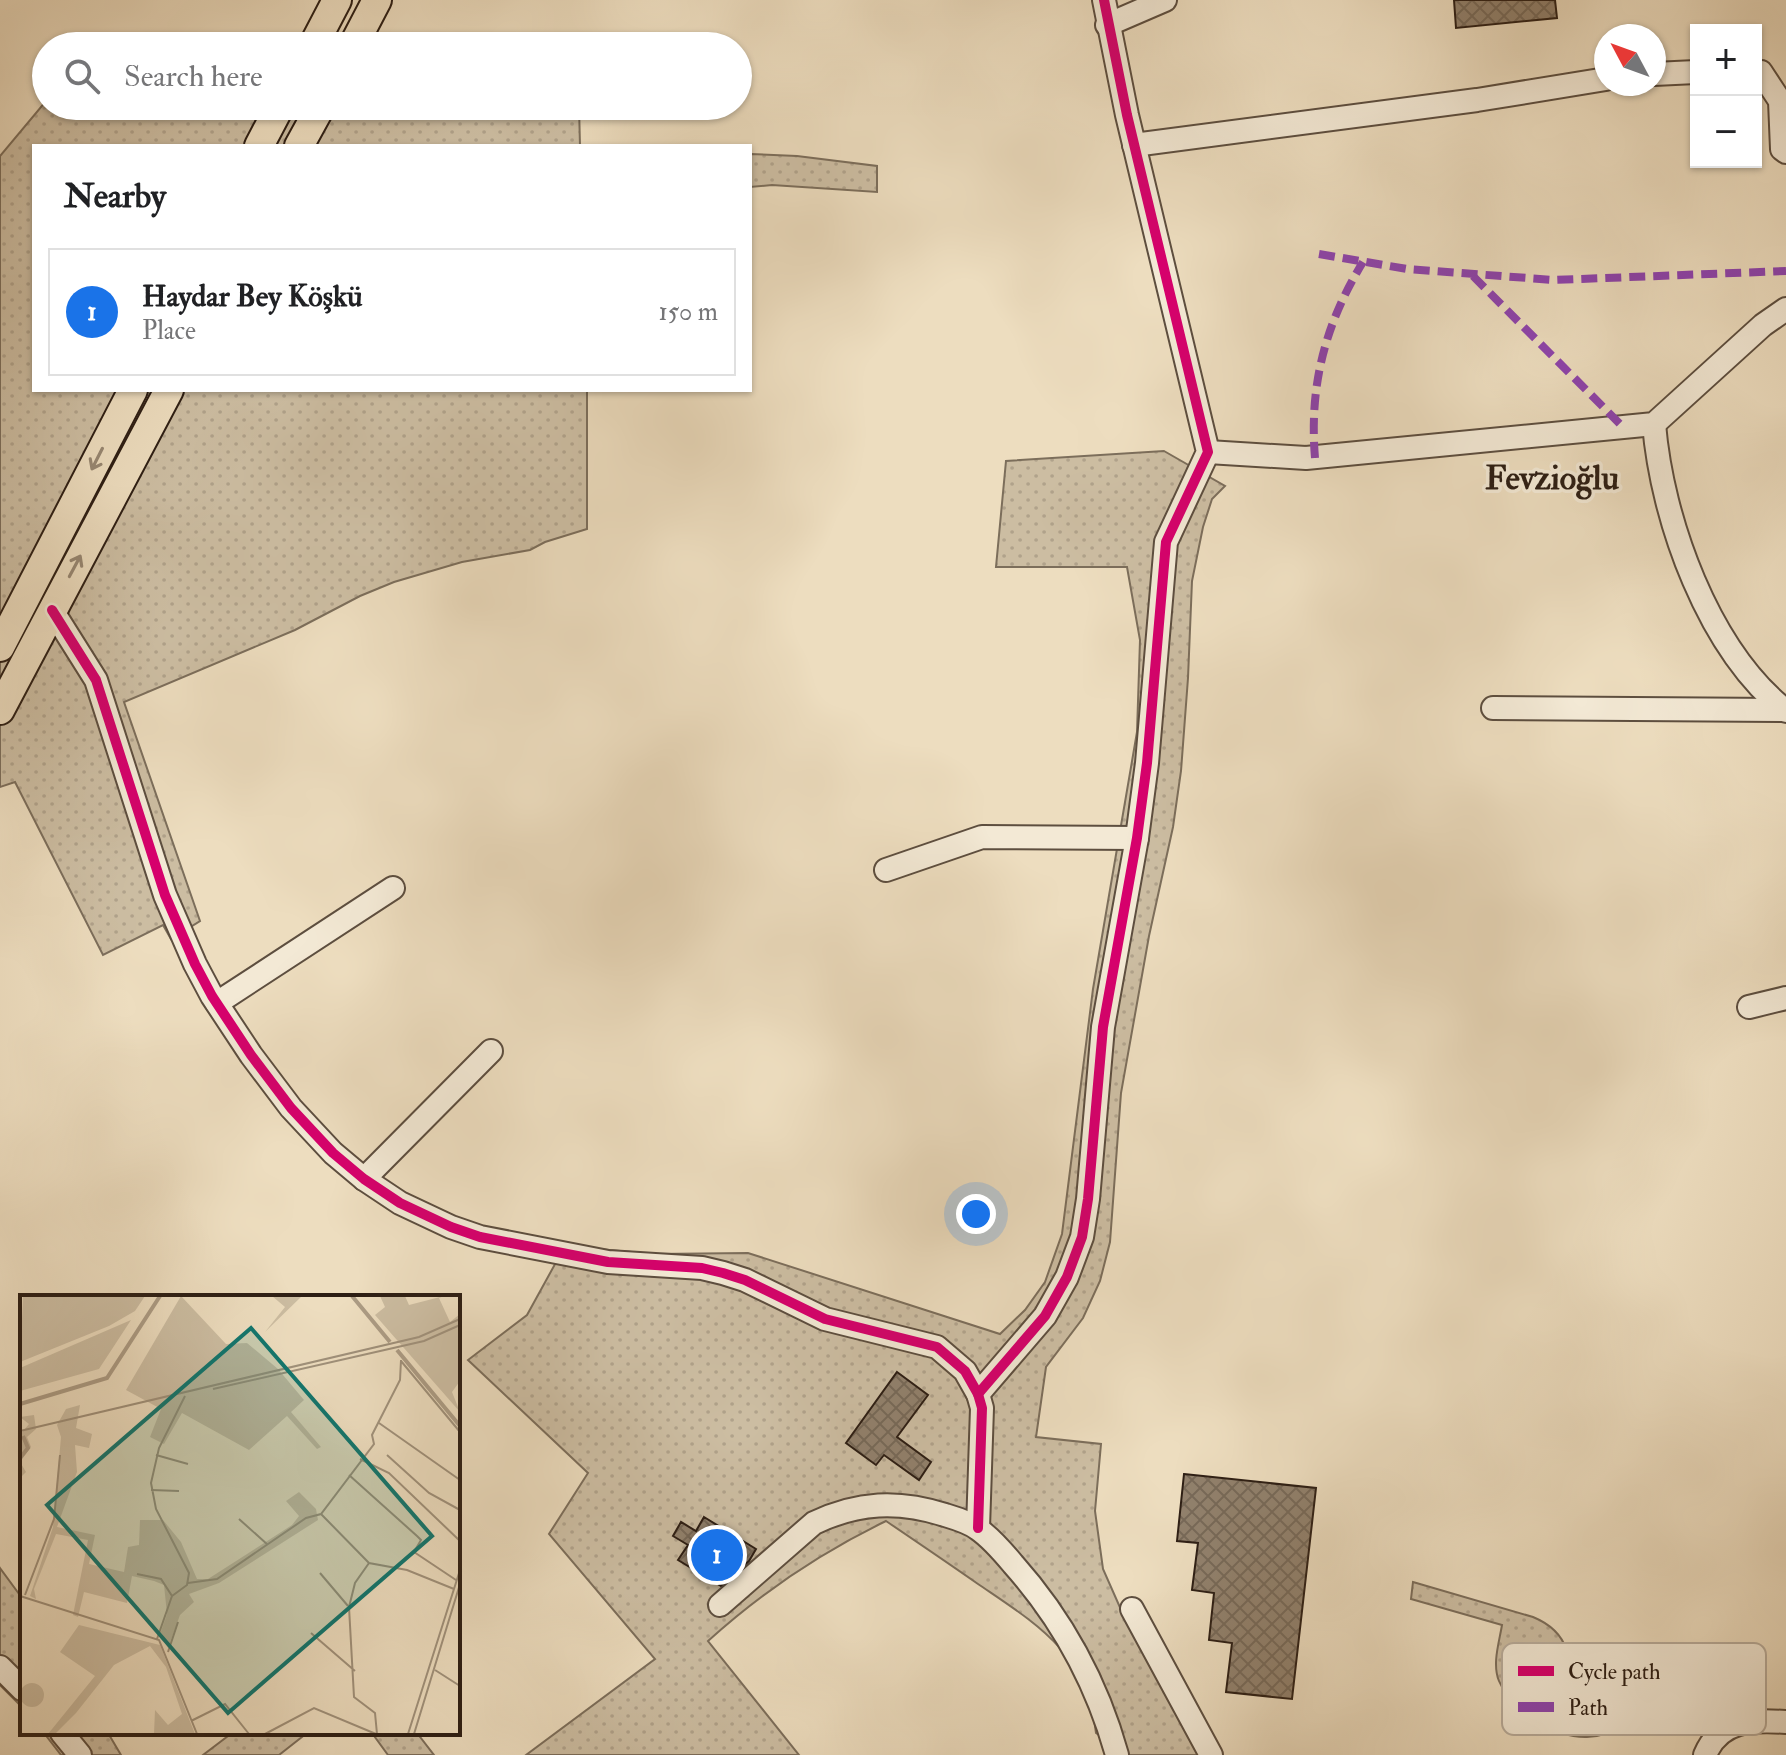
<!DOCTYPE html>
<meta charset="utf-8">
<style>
:root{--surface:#fff;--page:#f2f2f2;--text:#202124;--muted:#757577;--line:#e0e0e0;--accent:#1a73e8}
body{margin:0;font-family:"IM FELL Double Pica",serif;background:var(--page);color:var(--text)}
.controls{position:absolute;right:24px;top:24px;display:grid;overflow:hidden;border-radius:0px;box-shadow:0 2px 6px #0004}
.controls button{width:72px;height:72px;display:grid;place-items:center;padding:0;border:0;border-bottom:2px solid var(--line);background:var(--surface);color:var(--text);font:40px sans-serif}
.compass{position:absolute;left:1594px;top:24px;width:72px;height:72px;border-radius:50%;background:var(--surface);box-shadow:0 2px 6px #0004;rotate:311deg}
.you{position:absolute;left:976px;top:1214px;width:28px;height:28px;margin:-20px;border:6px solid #fff;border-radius:50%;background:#1a73e8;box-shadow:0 0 0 12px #1a73e833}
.badge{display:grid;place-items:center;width:52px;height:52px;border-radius:50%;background:var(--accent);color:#fff;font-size:26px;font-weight:700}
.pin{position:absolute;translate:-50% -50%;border:4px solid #fff;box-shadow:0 2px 8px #0006}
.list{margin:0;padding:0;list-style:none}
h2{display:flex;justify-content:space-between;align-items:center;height:104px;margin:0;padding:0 32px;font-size:34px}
h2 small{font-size:26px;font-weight:400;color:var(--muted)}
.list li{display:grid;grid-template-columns:52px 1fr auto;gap:24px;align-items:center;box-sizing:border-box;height:128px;margin:0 16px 16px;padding:0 16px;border:2px solid var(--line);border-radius:0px}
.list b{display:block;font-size:30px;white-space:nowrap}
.list p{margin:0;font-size:26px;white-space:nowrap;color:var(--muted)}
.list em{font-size:26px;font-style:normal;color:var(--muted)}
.icon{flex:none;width:44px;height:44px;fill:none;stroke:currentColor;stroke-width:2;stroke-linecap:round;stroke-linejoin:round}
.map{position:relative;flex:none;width:1786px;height:1755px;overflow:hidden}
.search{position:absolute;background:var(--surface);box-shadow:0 2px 6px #0004;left:32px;top:32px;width:720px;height:88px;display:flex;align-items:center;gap:20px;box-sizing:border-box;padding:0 28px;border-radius:44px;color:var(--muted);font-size:30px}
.panel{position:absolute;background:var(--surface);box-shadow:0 2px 6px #0004;left:32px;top:144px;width:720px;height:248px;border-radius:0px}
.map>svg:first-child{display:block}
</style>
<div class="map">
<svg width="1786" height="1755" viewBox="0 0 1786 1755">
<defs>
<pattern id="grass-dots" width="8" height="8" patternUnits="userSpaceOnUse" patternTransform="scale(2)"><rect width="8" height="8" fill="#ccbda2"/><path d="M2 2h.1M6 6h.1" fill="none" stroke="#b0a28b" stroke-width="1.8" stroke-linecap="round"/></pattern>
<pattern id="building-cross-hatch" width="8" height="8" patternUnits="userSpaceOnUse" patternTransform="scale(2)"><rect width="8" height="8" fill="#91816d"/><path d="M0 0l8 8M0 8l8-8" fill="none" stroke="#776958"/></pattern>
</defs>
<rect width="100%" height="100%" fill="#edddbf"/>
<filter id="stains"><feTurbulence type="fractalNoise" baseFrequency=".0025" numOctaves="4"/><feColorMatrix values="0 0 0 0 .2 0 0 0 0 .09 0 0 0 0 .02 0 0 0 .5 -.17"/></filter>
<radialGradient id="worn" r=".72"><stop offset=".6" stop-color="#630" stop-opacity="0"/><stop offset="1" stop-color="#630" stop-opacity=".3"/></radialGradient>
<g fill="url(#grass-dots)" stroke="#7c6e5b" stroke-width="2">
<path d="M46,101v5h533l1,40h-546v244h553v139l-42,13 -15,8 -68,12 -68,20 -34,14 -65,34 -171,72 76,219 -29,18 -8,-14 -60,30 -88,-173 -15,5v-631z"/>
<path d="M750,154l47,2 80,10v26l-105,-7 -22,2z"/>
<path d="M1164,451l61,35 -13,13 -9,28 -11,54 -4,97 -7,93 -8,56 -24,109 -28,157 -11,149 -10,39 -17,37 -37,49 -10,70 65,7 -6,67 8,58 19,43 83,143h-78l-31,-22c-9,-80 -58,-108 -118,-149 -30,-21 -61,-42 -92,-63 -66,32 -124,71 -178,120l91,114h-273l129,-96 -106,-125 39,-61 -120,-113 59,-45 38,-69 89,8 94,-1 252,81 25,-24 20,-28 17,-48 31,-245 44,-257 3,-92 -13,-73h-131l10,-106z"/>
<path d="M0,1568l22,30v109l-22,-22z"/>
<path d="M1413,1582l120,35c46,19 36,55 35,95l55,14c-12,6 -23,11 -36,11 -31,1 -76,-26 -88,-56 -7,-17 0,-38 3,-56l-91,-26z"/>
<path d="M44,1733h64l13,22h-60z"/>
<path d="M232,1733h75l-28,22h-76z"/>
<path d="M372,1733h45l17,22h-46z"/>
</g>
<g fill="url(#building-cross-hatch)" stroke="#2d1e14" stroke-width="2">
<path d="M1454,0h101l2,18 -101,10z"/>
<path d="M897,1372l31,23 -31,42 34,25 -12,18 -35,-25 -8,10 -30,-22z"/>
<path d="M1184,1474l132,14 -24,211 -66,-7 6,-49 -23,-3 5,-47 -22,-3 6,-47 -21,-2z"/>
<path d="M704,1517l52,32 -7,12 -28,25 -43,-26 10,-15 -15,-9 8,-14 15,9z"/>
</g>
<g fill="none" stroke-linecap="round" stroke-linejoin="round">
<g stroke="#5d4e3f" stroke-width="26">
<g id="minor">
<path d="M1107,25l58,-25"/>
<path d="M1756,72h5l19,29 2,48 4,3"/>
<path d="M1654,74l42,-2"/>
<path d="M1134,145l343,-45 129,-21"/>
<path d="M1654,424c8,96 54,225 132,287"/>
<path d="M1208,452l98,6 348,-34 109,-99 23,-16"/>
<path d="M52,610l44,70 69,215 30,69 17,32 39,59 40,53 42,45 31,26 36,24 51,24 29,10 128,25 94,6 21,5 22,7 80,39 112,28 28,24 13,23 4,14 -4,120"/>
<path d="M1493,708l291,2"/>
<path d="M886,870l96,-33 155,1"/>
<path d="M217,1003l176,-115"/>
<path d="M1749,1007l37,-9"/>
<path d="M364,1179l127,-128"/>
<path d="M978,1394l67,-78 22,-39 15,-40 6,-38 15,-172 34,-189 10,-75 19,-221 42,-90 -81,-337 -23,-115"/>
<path d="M720,1605l94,-82c44,-21 84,-23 131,-8 10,3 24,7 33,14 13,9 25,23 35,35 49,55 84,119 104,191"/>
<path d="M1132,1609l79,146"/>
<path d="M0,1667l22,22"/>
<path d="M62,1733l18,22"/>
<path d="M1705,1755c15,-36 47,-35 81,-33"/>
</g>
</g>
<g stroke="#2d1e14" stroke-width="32">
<g id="major">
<path d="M313,46l24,-46"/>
<path d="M353,46l24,-46"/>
<path d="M259,146l21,-40"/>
<path d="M299,146l22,-40"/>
<path d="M0,647l133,-257"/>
<path d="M0,710l169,-320"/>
</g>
</g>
<use href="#minor" stroke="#f3e9d5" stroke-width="22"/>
<use href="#major" stroke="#edddbf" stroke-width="28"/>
<g stroke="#8e44ad" stroke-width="8" stroke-dasharray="16 8" stroke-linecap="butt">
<path d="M1319,254l88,15 147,11 232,-9"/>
<path d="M1473,276l150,151"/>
<path d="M1315,458c-6,-72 10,-134 48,-196"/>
</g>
<g stroke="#f3e9d5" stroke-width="15">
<g id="cycleway">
<path d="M52,610l44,70 69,215 30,69 17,32 39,59 40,53 42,45 31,26 36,24 51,24 29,10 128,25 94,6 21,5 22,7 80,39 112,28 28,24 13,23 4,14 -4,120"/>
<path d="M978,1394l67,-78 22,-39 15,-40 6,-38 15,-172 34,-189 10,-75 19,-221 42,-90 -81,-337 -23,-115"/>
</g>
</g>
<use href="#cycleway" stroke="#d6006c" stroke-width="10"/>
</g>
<defs><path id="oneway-shaft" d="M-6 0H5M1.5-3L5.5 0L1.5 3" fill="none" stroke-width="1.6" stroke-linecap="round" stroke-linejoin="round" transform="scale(2)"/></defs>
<g stroke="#978772">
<use href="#oneway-shaft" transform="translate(97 459) rotate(117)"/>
<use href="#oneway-shaft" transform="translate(75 566) rotate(-62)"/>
</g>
<g text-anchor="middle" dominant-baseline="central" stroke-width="7" stroke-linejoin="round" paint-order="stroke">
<g font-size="34" font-weight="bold" fill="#2d1e14" stroke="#f3e9d5">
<text x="1552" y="478">Fevzioğlu</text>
</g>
</g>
<g transform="translate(20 1295)">
<rect width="440" height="440" fill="#edddbf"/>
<path d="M125,1l-10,15 -26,15 -89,36 3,-66zM161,1l45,48 21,-1 31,26 26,31 -13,12 30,35 -4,2 -30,-33 -38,34 -67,-37 -18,31 -14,-7 11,-28 -35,-19zM252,1h30l-37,36 20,-25zM360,1h25l4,9 35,-9 -5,2 11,24 10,-8v67l-8,11 8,20 -85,-97 10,-8zM111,25l-32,49 -79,22v-23zM60,110l-4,23 16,6 -3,14 -14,-3 2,27 -20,55 38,8 -6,29 35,8 4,-25 11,-2 1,-25h23l18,22 16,37h11l84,-54 7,-9 -13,-15 13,-9 17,17 2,11 -99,63 -30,11 5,8 -14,13 -12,33 -8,-14 7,-20 -3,-29 -10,-4 -22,-5 -5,27 -43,-11 -6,25 -5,-2 15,-75 -32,-6 -22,55 2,10 -6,-3 23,-69 8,-90 -4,-12 9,-16zM14,120l2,14 -9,8 4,10 -11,15 6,10 -6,6v-43l9,-11 -9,-7zM59,330l81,20 35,89h-41l1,-24 13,15 14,-11 -16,-47 -16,-21 -36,19 -38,48 -21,21h-7l47,-58 -35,-24zM0 400a12 12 0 1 1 24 0a12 12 0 1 1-24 0Z" fill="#ccbda2"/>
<path fill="none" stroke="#ac9c85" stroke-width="4" d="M332,1l38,46M377,55l63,76M0,109l87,-26 53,-82M0,163l8,-10 -5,-12"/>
<path fill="none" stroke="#a0917b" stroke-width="2" d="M381,66l59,71M193,94l211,-48 36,-16M359,128l81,57M0,136l399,-94 41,-18M136,160l32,9M367,160l42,38 31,17M340,164l29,14 71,68M329,180l68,61 4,4 -7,12 42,28M131,195l28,1M301,219l48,49 38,7 47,19M219,224l29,26M349,268l-14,20 -6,24 5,90 21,16 2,21M300,278l28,33M117,279l24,5 11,17 -15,43M168,288l29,-4 89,-61 15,-4 53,-70 -2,-9 28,-55 1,-20M5,300l29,-76 6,-64M0,301l139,44 38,94M152,301l15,-11 2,-12 -33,-64 -5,-26 8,-35 26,-52M291,338l44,38M148,357l10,-30M415,375l25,16M171,426l34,-17 24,30M245,439l49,-26 62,26M388,439l52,-164M394,439l46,-150"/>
<path fill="#0f766e" fill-opacity="0.15" stroke="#0f766e" stroke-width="4" d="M231,33l181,208 -204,177 -181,-208z"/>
<rect width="440" height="440" fill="none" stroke="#2d1e14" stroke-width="4"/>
</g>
<rect x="1502" y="1643" width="264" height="92" rx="12" fill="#f3e9d5" stroke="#b8ac9b" stroke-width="2"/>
<rect x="1518" y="1666" width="36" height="10" fill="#d6006c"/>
<rect x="1518" y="1702" width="36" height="10" fill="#8e44ad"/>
<g font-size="22" fill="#2d1e14">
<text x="1568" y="1679">Cycle path</text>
<text x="1568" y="1715">Path</text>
</g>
<rect width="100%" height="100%" filter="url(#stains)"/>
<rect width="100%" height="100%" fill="url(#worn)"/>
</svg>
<div class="controls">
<button>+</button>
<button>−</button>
</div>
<svg class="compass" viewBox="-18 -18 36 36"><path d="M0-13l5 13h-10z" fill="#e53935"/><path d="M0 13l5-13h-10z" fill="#757577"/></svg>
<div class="you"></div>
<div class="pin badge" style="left:717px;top:1555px">1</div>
<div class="search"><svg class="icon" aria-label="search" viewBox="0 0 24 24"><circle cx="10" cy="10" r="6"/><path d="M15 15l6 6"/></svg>Search here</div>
<section class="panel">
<h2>Nearby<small></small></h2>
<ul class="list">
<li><span class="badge">1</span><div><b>Haydar Bey Köşkü</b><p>Place</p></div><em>150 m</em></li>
</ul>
</section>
</div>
